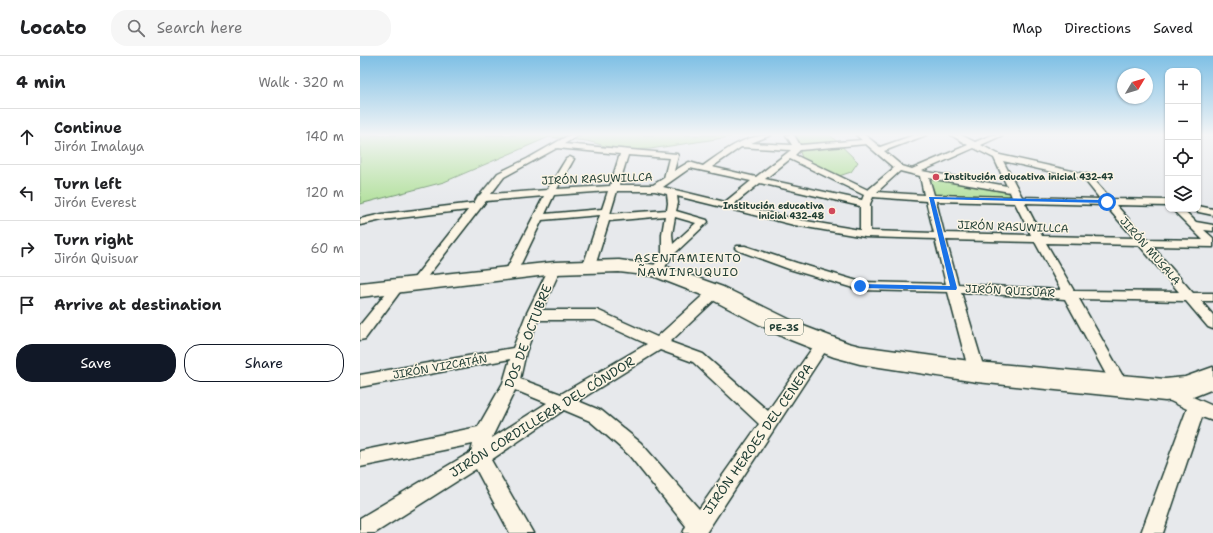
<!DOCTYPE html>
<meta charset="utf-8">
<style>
:root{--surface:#fff;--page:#f6f6f6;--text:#202124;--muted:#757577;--line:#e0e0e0;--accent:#111827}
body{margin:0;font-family:"Shantell Sans",sans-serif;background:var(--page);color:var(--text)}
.controls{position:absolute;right:12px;top:12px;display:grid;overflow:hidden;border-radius:8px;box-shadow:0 1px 3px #0004}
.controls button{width:36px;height:36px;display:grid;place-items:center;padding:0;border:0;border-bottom:1px solid var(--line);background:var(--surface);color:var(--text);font:20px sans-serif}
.compass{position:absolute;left:757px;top:12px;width:36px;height:36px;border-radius:50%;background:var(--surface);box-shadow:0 1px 3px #0004;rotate:52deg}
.stop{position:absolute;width:12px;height:12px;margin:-9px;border:3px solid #1a73e8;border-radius:50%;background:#fff}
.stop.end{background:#1a73e8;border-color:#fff;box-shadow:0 1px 4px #0008}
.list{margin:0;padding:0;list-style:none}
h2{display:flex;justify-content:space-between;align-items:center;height:52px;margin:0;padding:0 16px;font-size:17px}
h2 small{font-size:13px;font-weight:400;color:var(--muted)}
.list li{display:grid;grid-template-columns:26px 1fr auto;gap:12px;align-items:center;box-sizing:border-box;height:56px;padding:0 16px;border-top:1px solid var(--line)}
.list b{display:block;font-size:15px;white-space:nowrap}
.list p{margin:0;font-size:13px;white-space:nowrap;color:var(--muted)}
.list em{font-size:13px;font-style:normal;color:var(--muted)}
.actions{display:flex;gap:8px;padding:12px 16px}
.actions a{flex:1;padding:9px 0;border:1px solid var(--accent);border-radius:16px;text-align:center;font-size:14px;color:var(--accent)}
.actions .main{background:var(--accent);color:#fff}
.icon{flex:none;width:22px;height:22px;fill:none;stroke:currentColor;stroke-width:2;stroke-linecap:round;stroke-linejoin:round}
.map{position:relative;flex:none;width:853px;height:477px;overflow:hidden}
header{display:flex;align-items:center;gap:24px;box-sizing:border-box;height:56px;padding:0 20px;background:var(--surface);border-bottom:1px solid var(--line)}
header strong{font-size:19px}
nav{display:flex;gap:22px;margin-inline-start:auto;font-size:14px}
.search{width:280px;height:36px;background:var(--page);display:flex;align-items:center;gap:10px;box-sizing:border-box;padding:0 14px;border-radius:16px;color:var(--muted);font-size:15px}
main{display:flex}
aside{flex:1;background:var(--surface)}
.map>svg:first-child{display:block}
</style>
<header>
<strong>Locato</strong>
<div class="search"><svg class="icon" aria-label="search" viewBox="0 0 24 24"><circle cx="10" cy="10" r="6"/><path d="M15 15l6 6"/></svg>Search here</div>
<nav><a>Map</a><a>Directions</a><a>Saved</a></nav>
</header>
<main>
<aside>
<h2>4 min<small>Walk · 320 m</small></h2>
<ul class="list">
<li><svg class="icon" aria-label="ahead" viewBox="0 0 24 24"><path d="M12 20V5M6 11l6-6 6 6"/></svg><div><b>Continue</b><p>Jirón Imalaya</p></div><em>140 m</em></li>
<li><svg class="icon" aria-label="left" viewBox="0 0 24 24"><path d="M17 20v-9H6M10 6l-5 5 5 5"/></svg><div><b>Turn left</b><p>Jirón Everest</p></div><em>120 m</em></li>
<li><svg class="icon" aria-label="right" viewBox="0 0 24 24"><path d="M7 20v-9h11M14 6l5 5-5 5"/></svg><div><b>Turn right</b><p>Jirón Quisuar</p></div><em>60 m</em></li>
<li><svg class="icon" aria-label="arrive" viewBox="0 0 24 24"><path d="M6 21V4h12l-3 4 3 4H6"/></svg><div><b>Arrive at destination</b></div></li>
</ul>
<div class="actions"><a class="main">Save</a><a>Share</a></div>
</aside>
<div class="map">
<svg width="853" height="477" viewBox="0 0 853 477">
<rect width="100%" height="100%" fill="#e7e9ec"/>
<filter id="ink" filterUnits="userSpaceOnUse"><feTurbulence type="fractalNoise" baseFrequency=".025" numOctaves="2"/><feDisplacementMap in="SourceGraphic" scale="8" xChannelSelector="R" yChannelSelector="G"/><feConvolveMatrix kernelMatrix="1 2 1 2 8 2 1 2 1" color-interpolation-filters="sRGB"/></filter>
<g filter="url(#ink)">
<g fill="#b4e19f" stroke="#6a8f6a">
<path d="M0,79h383l-93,14 -30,1 -33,-9 -38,-4 -105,45 -84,22z"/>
<path d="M429,79h41l28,27 -7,10 -18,6 -28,-12 -8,-22z"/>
<path d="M569,121l80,15 3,5 -4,1 -71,-2 -4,-1z"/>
</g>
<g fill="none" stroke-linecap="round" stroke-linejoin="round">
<g stroke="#1f3d34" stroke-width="3">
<g id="minor">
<path d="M209,79h10l-15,9 113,10 1,2 -4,15 15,-9 14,4c21,-15 41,-31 68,-31l-20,8 41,2 -6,-10h8l6,10 62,-5 -6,-5h9l15,12 34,-12h12l-42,16 18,15 10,3 56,-24 -17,-10h10l14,7 17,-7h11l-22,10 19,10 90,20 21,24 57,1v6l-52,-1 30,34 57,1 -31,-31h11l13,13 17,3v6l-9,-1 9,8v9l-61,-1 41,47h20v8h-12l12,14v14l-5,-2 -22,-26 -107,-2 50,88 -2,4 -6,2 -6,-2 -50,-92 -104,-7 24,80 -2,4 -6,2 -6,-2 -2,-4 -21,-80 -88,-2 -71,-21 -52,-19 -2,-2 2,-2h8l52,17 64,19 85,2 -11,-45 -70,-2 -71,-12 -117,-29 1,7 -2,8 31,9 1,2 -36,34 -11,17h-8l-2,-3 11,-16v-20l3,-18 -56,5 -14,45 -2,3h-8l-2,-3 17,-51 -58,5 -25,52 -2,3h-8l-2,-3 39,-76 -58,5 -66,85h-8l-2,-3 58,-73 -86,10 -22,5v-6l22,-5 92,-11 4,-7 2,-1 18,-22 29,-14zM506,88l28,24 -26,22 -73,-35 5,-5zM381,91l50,3 -35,27 -44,-10zM197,92l63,6 -10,32 -53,3 17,-30 -4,-2 -4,2 -19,31 -56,4 13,-17zM614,92l20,10 13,28 -85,-15zM268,99l41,3 -5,20 -11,7h-34zM430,103l74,36 -2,5 -97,-21zM643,105l81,18 16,20 -78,-2zM330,112l61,13 -26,21 -62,-15zM540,115l20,5 4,19 -47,-3zM569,122l81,14 2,5 -78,-2zM400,127l100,23v24l-66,-11 -60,-15zM248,135l-6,18 -57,5 9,-19zM257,135h38l12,3 1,9 -1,7 -57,4zM513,141l53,4 8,32 -64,-2v-27zM576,145l79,2 16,32 -87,-2zM665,147l80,2 29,33 -92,-2zM315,161l21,6 -23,21 -1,-10zM586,184l89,2 26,48 -103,-6zM686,187l93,2 40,47 -105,-1z"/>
<path d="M838,150l15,3v6l-19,-4 -1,-2h5z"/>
<path d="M195,208l4,1 2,3 -19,42h55l60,27 53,-48h10l1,3 -1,3 -50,47 33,12 65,57 50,-71 5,-1 5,1 2,4 -124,189h-23l3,-7 -57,-71 -39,-34 -26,-11 -73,50 42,73h-23l-34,-64 -101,64h-15v-15l111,-66 2,-8 -113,23v-16l118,-24 25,-44 7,-24 -150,28v-12l153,-27 13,-33 23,-47 2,-3zM178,264h57l52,24 -86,50 -41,-15 6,-27zM300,294l33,12 66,62 -60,85 -58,-66 -39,-32 -24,-10zM155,334l32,13 -55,35 1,-3z"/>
<path d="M39,225l4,1 2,3 -40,54 -5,1v-15l35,-43z"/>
<path d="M808,330l45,20v15l-11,-4 -39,116h-22l46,-124 -25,-12 -2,-5 2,-5z"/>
</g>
</g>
<g stroke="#1f3d34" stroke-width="3">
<path id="trunk" d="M259,204l45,6 59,21 78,38 47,18 12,3 117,16 188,17 20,-2 28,-10v22l-25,10 -23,2 -188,-19 -117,-18 -26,-7 -51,-20 -76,-40 -54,-21 -34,-4 -64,2 -195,23v-14l195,-21z"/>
</g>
<use href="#minor" fill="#fcf5e5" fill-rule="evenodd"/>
<use href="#trunk" fill="#fcf5e5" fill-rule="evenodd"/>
</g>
</g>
<linearGradient id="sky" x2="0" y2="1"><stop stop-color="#7fc0e5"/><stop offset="0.54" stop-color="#f4f5f6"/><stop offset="1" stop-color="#f4f5f6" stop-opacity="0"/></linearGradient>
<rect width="853" height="146" fill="url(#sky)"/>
<path fill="#1a73e8" d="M569,141l178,3 3,2 -3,1 -173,-4 23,89 -1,2 -98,-2 -1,-2 3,-2 90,2z"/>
<g fill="#d1495b" stroke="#fcf5e5" stroke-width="1.5">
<circle cx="576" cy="121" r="4"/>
<circle cx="472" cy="155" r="4"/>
</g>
<g text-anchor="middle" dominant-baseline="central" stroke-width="3" stroke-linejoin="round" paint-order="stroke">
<g font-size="9" font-weight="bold" fill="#1f3d34" stroke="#fcf5e5" text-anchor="start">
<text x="584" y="121">Institución educativa inicial 432-47</text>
<text x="464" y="150" text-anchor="end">Institución educativa<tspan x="464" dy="10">inicial 432-48</tspan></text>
</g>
<rect fill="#fcf5e5" stroke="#617469" stroke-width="1" x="405" y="263" width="38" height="16" rx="3"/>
<g font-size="10" font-weight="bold" fill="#1f3d34">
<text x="424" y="271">PE-3S</text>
</g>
<g font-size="11" fill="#1f3d34" stroke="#fcf5e5">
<text transform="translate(237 123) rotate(-2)">JIRÓN RASUWILLCA</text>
<text transform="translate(653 171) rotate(2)">JIRÓN RASUWILLCA</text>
<text transform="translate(790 195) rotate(49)">JIRÓN MUSALA</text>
<text transform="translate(650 235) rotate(3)">JIRÓN QUISUAR</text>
<text transform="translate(80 311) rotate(-10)">JIRÓN VIZCATÁN</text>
</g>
<g font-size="12" letter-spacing="1" fill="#1f3d34" stroke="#fcf5e5">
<text x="328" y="202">ASENTAMIENTO<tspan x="328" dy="14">ÑAWINPUQUIO</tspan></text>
</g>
<g font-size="13" fill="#1f3d34" stroke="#fcf5e5">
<text transform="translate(168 280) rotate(-69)">DOS DE OCTUBRE</text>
<text transform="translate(182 361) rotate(-32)">JIRÓN CORDILLERA DEL CÓNDOR</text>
<text transform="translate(398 383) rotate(-55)">JIRÓN HEROES DEL CENEPA</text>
</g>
</g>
</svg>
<div class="controls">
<button>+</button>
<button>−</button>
<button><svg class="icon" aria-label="locate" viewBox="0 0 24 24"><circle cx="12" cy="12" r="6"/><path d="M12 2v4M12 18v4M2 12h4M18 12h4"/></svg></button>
<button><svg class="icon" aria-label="layers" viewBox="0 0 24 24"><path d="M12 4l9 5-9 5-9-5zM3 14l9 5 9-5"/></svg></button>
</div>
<svg class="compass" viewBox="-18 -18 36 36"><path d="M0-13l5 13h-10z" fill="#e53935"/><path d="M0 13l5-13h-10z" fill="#757577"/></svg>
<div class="stop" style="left:747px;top:146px"></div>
<div class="stop end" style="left:500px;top:230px"></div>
</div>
</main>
